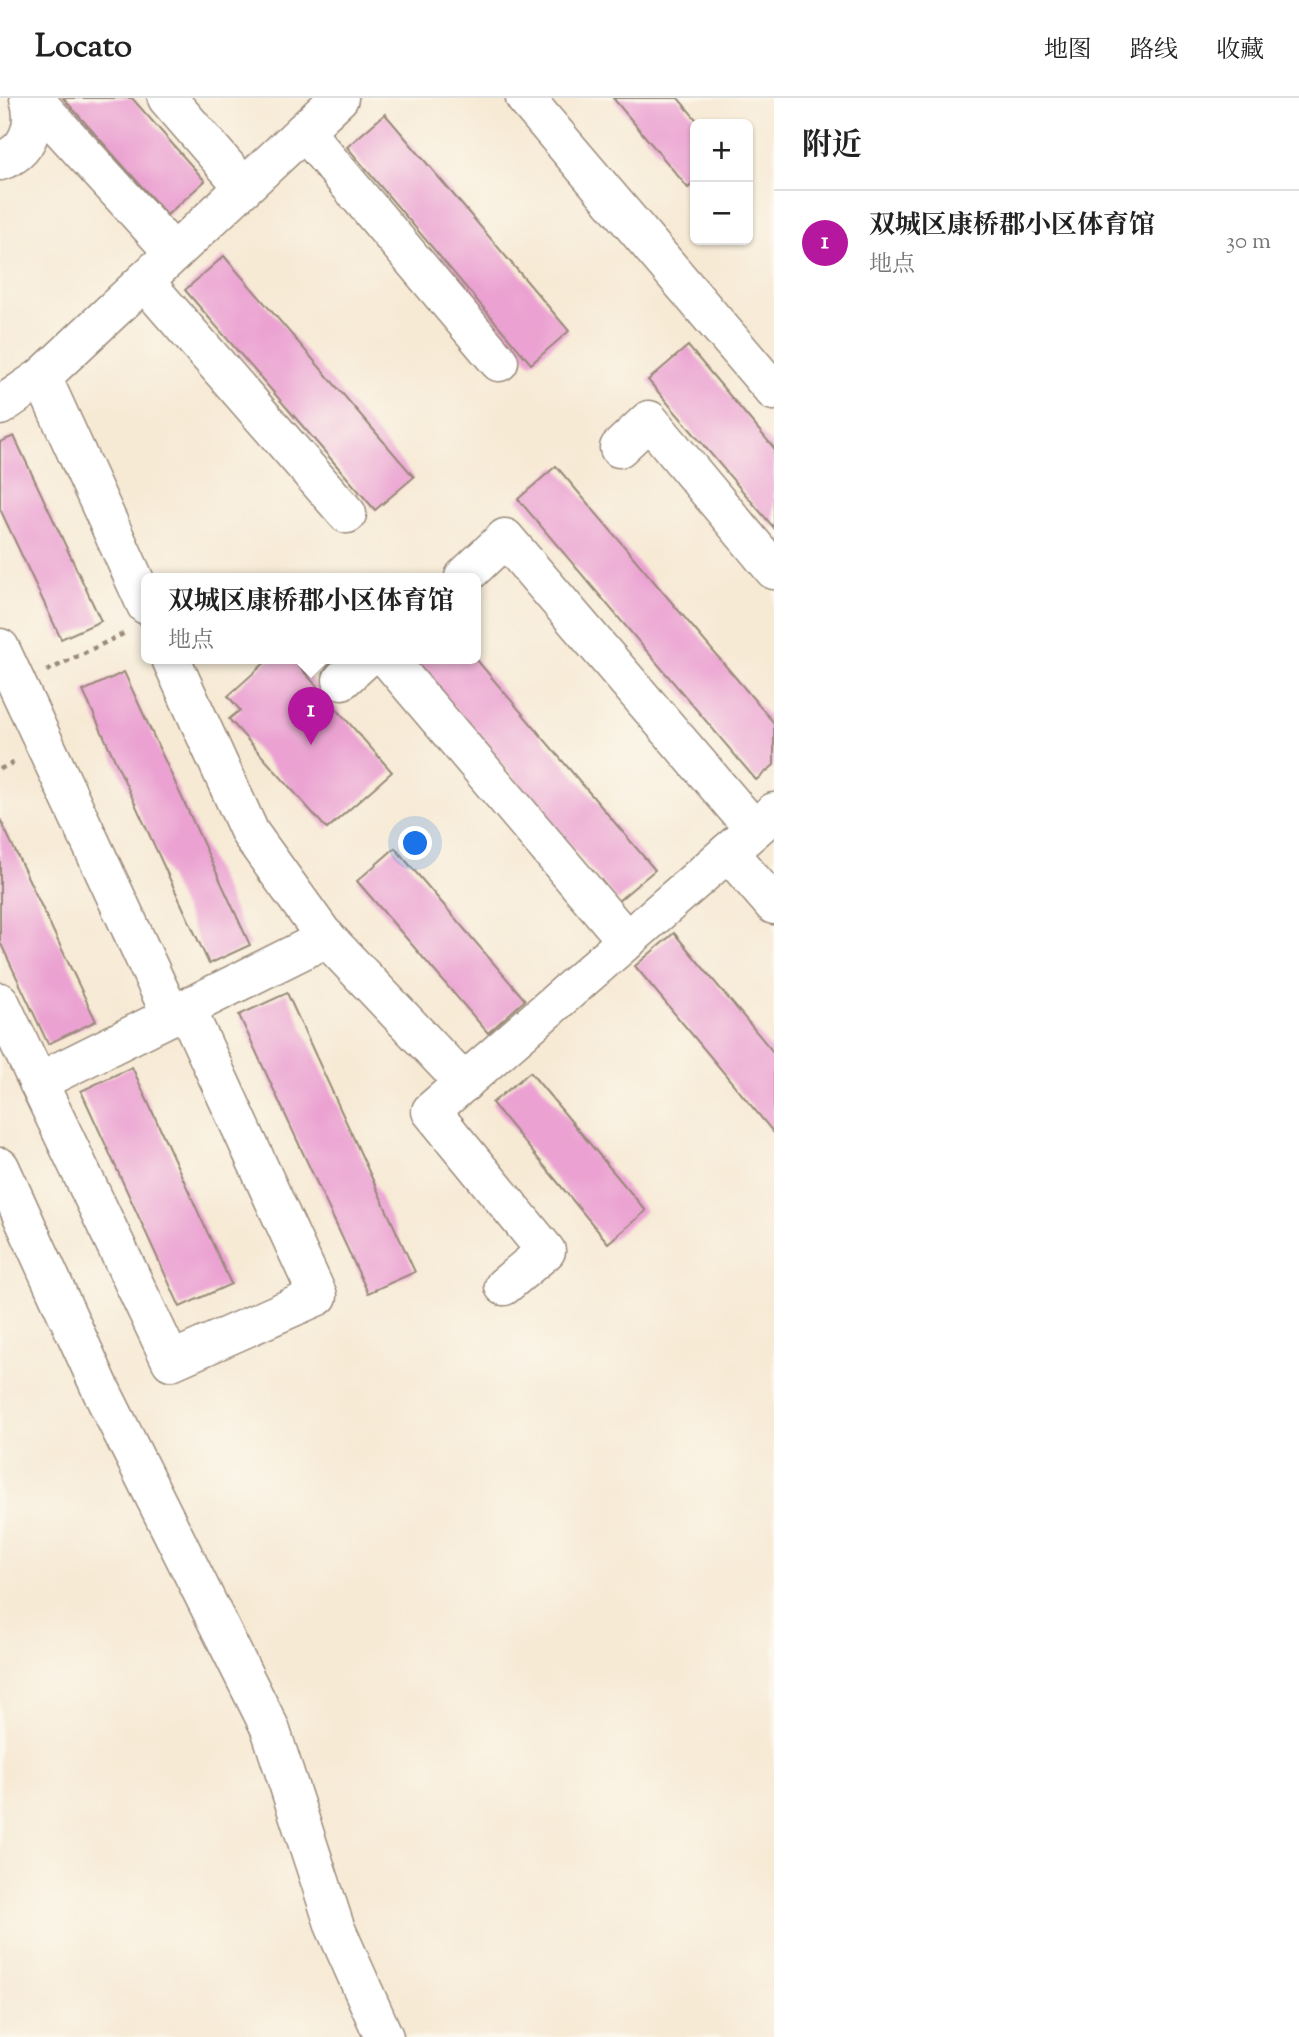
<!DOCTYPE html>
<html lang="zh">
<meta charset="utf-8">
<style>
:root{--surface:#fff;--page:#f6f6f6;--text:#222;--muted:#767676;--line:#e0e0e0;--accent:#b5179e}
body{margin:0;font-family:"Sorts Mill Goudy","Noto Serif SC",serif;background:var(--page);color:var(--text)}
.controls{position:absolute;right:21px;top:21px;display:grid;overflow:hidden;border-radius:10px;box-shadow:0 2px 5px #0004}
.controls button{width:63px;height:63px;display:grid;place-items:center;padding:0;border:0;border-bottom:2px solid var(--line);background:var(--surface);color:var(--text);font:35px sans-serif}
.you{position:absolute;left:416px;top:746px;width:24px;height:24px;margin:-18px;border:5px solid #fff;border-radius:50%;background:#1a73e8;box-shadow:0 0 0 10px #1a73e833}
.badge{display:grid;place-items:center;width:46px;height:46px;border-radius:50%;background:var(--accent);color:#fff;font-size:23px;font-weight:700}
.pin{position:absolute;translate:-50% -58px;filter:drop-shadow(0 2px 4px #0008)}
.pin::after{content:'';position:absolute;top:37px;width:24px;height:21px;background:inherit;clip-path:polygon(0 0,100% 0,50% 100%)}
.popup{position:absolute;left:141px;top:475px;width:340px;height:91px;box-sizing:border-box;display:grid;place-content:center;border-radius:10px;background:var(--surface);filter:drop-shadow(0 2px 5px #0005);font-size:23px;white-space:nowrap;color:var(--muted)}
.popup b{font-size:26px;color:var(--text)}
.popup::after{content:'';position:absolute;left:50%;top:100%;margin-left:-14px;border:14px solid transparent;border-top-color:var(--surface)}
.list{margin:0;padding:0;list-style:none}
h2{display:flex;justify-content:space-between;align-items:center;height:91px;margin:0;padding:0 28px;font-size:30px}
h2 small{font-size:23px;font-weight:400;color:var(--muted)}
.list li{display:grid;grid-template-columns:46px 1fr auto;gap:21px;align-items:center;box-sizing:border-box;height:105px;padding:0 28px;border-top:2px solid var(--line)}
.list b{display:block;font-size:26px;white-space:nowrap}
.list p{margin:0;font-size:23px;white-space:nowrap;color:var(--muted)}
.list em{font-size:23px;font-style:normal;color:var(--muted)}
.map{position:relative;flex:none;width:774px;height:1939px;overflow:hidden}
header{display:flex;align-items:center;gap:42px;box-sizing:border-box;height:98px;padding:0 35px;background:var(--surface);border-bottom:2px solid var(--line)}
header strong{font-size:33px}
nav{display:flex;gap:38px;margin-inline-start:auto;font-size:24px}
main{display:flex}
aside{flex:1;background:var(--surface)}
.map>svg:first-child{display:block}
</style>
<header>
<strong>Locato</strong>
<nav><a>地图</a><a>路线</a><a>收藏</a></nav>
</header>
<main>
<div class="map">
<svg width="774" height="1939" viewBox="0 0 774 1939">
<rect width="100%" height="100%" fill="#fbf7ec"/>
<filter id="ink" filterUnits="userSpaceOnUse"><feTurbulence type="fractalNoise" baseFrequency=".0143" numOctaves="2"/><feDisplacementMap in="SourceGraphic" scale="14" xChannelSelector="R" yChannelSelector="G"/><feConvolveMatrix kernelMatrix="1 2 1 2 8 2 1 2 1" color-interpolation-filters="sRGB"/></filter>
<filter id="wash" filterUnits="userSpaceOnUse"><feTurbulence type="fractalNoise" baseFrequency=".00686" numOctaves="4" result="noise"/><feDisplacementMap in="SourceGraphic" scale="28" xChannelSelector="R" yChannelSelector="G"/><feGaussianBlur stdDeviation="1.57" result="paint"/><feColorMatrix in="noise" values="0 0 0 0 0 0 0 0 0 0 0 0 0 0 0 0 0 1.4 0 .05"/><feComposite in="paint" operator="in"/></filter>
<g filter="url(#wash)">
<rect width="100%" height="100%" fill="#f7ead5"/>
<g id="blocks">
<g fill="#eba2d2">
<path d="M63,0h69l73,83 -38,34z"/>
<path d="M613,0h65l22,26h-5v58l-7,6z"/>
<path d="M385,16l184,217 -38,33 -184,-217z"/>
<path d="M224,158l190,221 -39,33 -190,-220z"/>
<path d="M688,248l86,102v80l-126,-148z"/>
<path d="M14,338l87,185 -40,18 -61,-130v-67z"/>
<path d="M556,368l218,257v42l-18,15 -238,-281z"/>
<path d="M269,561h24l99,113 -65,57 -98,-110 11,-9 -12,-14z"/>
<path d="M413,561h63l179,211 -37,31z"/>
<path d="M124,574l126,273 -41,19 -126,-273z"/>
<path d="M0,721l96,202 -48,23 -48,-102z"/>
<path d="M395,750l130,152 -37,33 -131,-152z"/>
<path d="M674,835l100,120v80l-139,-167z"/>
<path d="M287,895l128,279 -47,21 -129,-278z"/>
<path d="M132,969l99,217 -51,23 -99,-216z"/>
<path d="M530,974l116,139 -38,32 -116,-140z"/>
</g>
</g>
</g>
<g filter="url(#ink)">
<use href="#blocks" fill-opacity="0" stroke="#998a7a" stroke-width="2"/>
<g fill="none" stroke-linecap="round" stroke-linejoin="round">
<g stroke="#998a7a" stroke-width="41">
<g id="minor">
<path d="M33,0l141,155"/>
<path d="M167,0l77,89"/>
<path d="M525,0l249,293"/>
<path d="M304,33l195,231"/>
<path d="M0,63c29,-9 37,-37 29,-63"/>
<path d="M144,183l203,233"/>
<path d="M42,279l104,228"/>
<path d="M0,308l42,-29 297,-279"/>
<path d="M619,350l30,-28 125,150"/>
<path d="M464,479l41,-39 249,291"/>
<path d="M0,550l171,367"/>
<path d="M171,561l79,174 72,100 142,150"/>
<path d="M388,561l239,282"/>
<path d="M342,582l23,-21"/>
<path d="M728,754l46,53"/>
<path d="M0,904l171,359 147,-65 -132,-288"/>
<path d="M38,984l289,-144"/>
<path d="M0,1069l103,227 167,334 65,199 49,110"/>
<path d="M504,1188l42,-35 -115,-140 343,-299"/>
</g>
</g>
<g stroke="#998a7a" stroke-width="4.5" stroke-dasharray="5 5" stroke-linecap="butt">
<path d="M47,573l80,-39"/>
<path d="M0,671l18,-8"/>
</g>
<use href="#minor" stroke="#fff" stroke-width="38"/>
</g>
</g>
</svg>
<div class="controls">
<button>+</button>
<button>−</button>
</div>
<div class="you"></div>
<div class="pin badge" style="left:311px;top:647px">1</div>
<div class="popup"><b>双城区康桥郡小区体育馆</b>地点</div>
</div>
<aside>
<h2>附近<small></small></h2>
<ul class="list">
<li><span class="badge">1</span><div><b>双城区康桥郡小区体育馆</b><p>地点</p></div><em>30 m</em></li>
</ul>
</aside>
</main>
